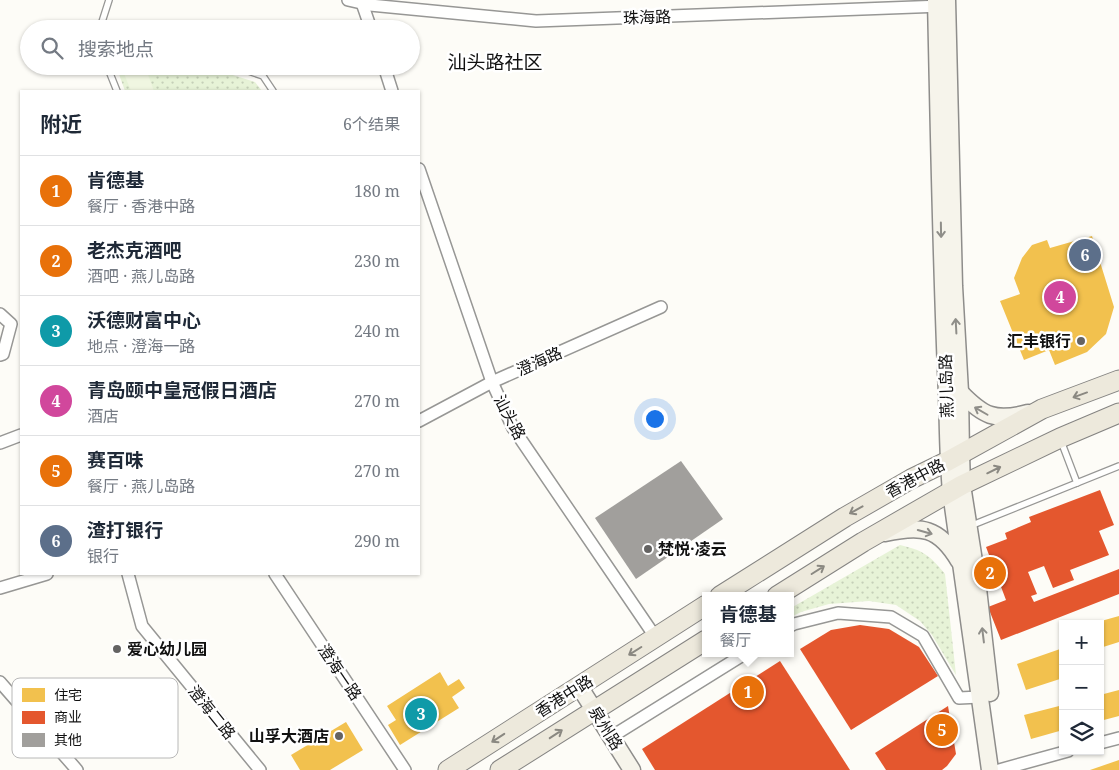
<!DOCTYPE html>
<html lang="zh">
<meta charset="utf-8">
<style>
:root{--surface:#fff;--page:#f2f2f3;--text:#1f2937;--muted:#747a83;--line:#e0e1e3;--accent:#111827}
body{margin:0;font-family:"Noto Serif","Noto Sans SC",serif;background:var(--page);color:var(--text)}
.controls{position:absolute;right:15px;bottom:15px;display:grid;overflow:hidden;border-radius:0px;box-shadow:0 1px 4px #0004}
.controls button{width:45px;height:45px;display:grid;place-items:center;padding:0;border:0;border-bottom:1px solid var(--line);background:var(--surface);color:var(--text);font:25px sans-serif}
.you{position:absolute;left:654px;top:418px;width:18px;height:18px;margin:-12px;border:4px solid #fff;border-radius:50%;background:#1a73e8;box-shadow:0 0 0 8px #1a73e833}
.badge{display:grid;place-items:center;width:32px;height:32px;border-radius:50%;background:var(--accent);color:#fff;font-size:16px;font-weight:700}
.pin{position:absolute;translate:-50% -50%;border:2px solid #fff;box-shadow:0 1px 5px #0006}
.popup{position:absolute;left:702px;top:592px;width:92px;height:65px;box-sizing:border-box;display:grid;place-content:center;border-radius:0px;background:var(--surface);filter:drop-shadow(0 1px 4px #0005);font-size:16px;white-space:nowrap;color:var(--muted)}
.popup b{font-size:19px;color:var(--text)}
.popup::after{content:'';position:absolute;left:50%;top:100%;margin-left:-10px;border:10px solid transparent;border-top-color:var(--surface)}
.list{margin:0;padding:0;list-style:none}
h2{display:flex;justify-content:space-between;align-items:center;height:65px;margin:0;padding:0 20px;font-size:21px}
h2 small{font-size:16px;font-weight:400;color:var(--muted)}
.list li{display:grid;grid-template-columns:32px 1fr auto;gap:15px;align-items:center;box-sizing:border-box;height:70px;padding:0 20px;border-top:1px solid var(--line)}
.list b{display:block;font-size:19px;white-space:nowrap}
.list p{margin:0;font-size:16px;white-space:nowrap;color:var(--muted)}
.list em{font-size:16px;font-style:normal;color:var(--muted)}
.icon{flex:none;width:28px;height:28px;fill:none;stroke:currentColor;stroke-width:2;stroke-linecap:round;stroke-linejoin:round}
.map{position:relative;flex:none;width:1119px;height:770px;overflow:hidden}
.search{position:absolute;background:var(--surface);box-shadow:0 1px 4px #0004;left:20px;top:20px;width:400px;height:55px;display:flex;align-items:center;gap:12px;box-sizing:border-box;padding:0 18px;border-radius:28px;color:var(--muted);font-size:19px}
.panel{position:absolute;background:var(--surface);box-shadow:0 1px 4px #0004;left:20px;top:90px;width:400px;height:485px;border-radius:0px}
.map>svg:first-child{display:block}
</style>
<div class="map">
<svg width="1119" height="770" viewBox="0 0 1119 770">
<defs>
<pattern id="green-dots" width="8" height="8" patternUnits="userSpaceOnUse" patternTransform="scale(1.25)"><rect width="8" height="8" fill="#e7f3d7"/><path d="M2 2h.1M6 6h.1" fill="none" stroke="#c5cfb8" stroke-width="1.8" stroke-linecap="round"/></pattern>
</defs>
<rect width="100%" height="100%" fill="#fdfcf7"/>
<g fill="url(#green-dots)">
<path d="M116,66h88l51,16 7,9h-137z"/>
<path d="M900,545c22,5 30,10 45,29l11,101 -24,-40 -12,-14 -24,-16 -27,-4 -40,3 -28,8 -10,5v-9z"/>
</g>
<path fill="#f0f6e1" d="M121,66h24l9,25h-23z"/>
<g fill="#f2c14e">
<path d="M1092,236l22,71 -8,27 -19,18 -32,13 -6,-15 -25,10 -24,-59 20,-7 -6,-16 8,-20 10,-13 15,-5 3,8z"/>
<path d="M1119,616v26l-19,6v-24l-6,-1z"/>
<path d="M1063,648v30l-37,12 -9,-26z"/>
<path d="M440,672l8,14 11,-7 6,9 -13,9 7,11 -59,37 -12,-20 8,-5 -9,-14z"/>
<path d="M1119,690v26l-19,5v-26z"/>
<path d="M1063,705v25l-32,9 -7,-24z"/>
<path d="M346,722l17,28 -33,20h-30l-9,-15z"/>
<path d="M1119,760v10h-29z"/>
</g>
<g fill="#e4572e">
<path d="M1100,490l14,35 -15,6 10,24 -39,15 4,10 -21,8 -9,-22 -16,6 9,22 -6,2 3,6 85,-33v25l-118,46 -13,-33 18,-7 -20,-53 21,-8 -2,-6 26,-11 -2,-5z"/>
<path d="M860,625l29,4 30,18 19,29 -87,54 -51,-81 31,-19z"/>
<path d="M780,661l70,109h-195l-13,-21z"/>
<path d="M948,706l8,48 -9,12 -5,4h-56l-11,-17z"/>
</g>
<path fill="#a19f9c" d="M681,461l42,58 -87,60 -41,-61z"/>
<g fill="none" stroke-linecap="round" stroke-linejoin="round">
<g stroke="#979795" stroke-width="8">
<g id="lane">
<path d="M101,25l12,4"/>
<path d="M102,29l-1,-4 8,-25"/>
<path d="M107,66l10,25"/>
<path d="M234,66l29,10 10,15"/>
<path d="M1061,441l16,42"/>
<path d="M970,526l149,-60"/>
</g>
</g>
<g stroke="#979795" stroke-width="14">
<g id="street">
<path d="M348,0l22,5 166,16 406,-15"/>
<path d="M362,3l9,26"/>
<path d="M384,66l8,25"/>
<path d="M419,169l73,213 21,46 143,210"/>
<path d="M0,314l11,10 -8,30 -3,1"/>
<path d="M419,421l73,-39 169,-75"/>
<path d="M0,443l21,-8"/>
<path d="M128,574l14,52 118,144"/>
<path d="M275,574l130,196"/>
<path d="M0,588l47,-14"/>
<path d="M790,626l4,-2 44,-11 53,4 32,19 36,62 21,-1"/>
<path d="M0,682l77,88"/>
<path d="M611,737l135,-84"/>
<path d="M1100,743l19,-5"/>
<path d="M999,770l69,-19"/>
</g>
</g>
<g stroke="#8e8d8b" stroke-width="19">
<g id="secondary">
<path d="M936,0c3,131 5,263 11,394 1,33 1,65 4,98l39,278"/>
<path d="M947,0l7,286 6,106 1,62 1,31 15,95 13,113"/>
<path d="M960,392c23,24 35,30 68,21"/>
<path d="M885,533c36,-8 54,-6 74,28"/>
<path d="M579,686l53,84"/>
</g>
</g>
<g stroke="#858482" stroke-width="21">
<g id="primary">
<path d="M720,596l125,-79 66,-38 37,-18 94,-52 77,-29"/>
<path d="M777,596l86,-54 99,-57 98,-47 59,-25"/>
<path d="M448,770l258,-165"/>
<path d="M500,770l206,-130"/>
</g>
</g>
<use href="#lane" stroke="#fffffe" stroke-width="5.5"/>
<use href="#street" stroke="#fffffe" stroke-width="11"/>
<use href="#secondary" stroke="#f6f4eb" stroke-width="16"/>
<use href="#primary" stroke="#ede9dc" stroke-width="19"/>
</g>
<defs><path id="oneway-shaft" d="M-6 0H5M1.5-3L5.5 0L1.5 3" fill="none" stroke-width="1.6" stroke-linecap="round" stroke-linejoin="round" transform="scale(1.25)"/></defs>
<g stroke="#8f8e89">
<use href="#oneway-shaft" transform="translate(941 230) rotate(89)"/>
<use href="#oneway-shaft" transform="translate(956 326) rotate(-93)"/>
<use href="#oneway-shaft" transform="translate(981 411) rotate(-150)"/>
<use href="#oneway-shaft" transform="translate(925 532) rotate(16)"/>
<use href="#oneway-shaft" transform="translate(983 635) rotate(-97)"/>
</g>
<g stroke="#8a8881">
<use href="#oneway-shaft" transform="translate(1080 395) rotate(160)"/>
<use href="#oneway-shaft" transform="translate(994 470) rotate(-26)"/>
<use href="#oneway-shaft" transform="translate(856 510) rotate(151)"/>
<use href="#oneway-shaft" transform="translate(818 570) rotate(-32)"/>
<use href="#oneway-shaft" transform="translate(635 651) rotate(148)"/>
<use href="#oneway-shaft" transform="translate(556 734) rotate(-33)"/>
<use href="#oneway-shaft" transform="translate(498 738) rotate(147)"/>
</g>
<g fill="#646362" stroke="#fff" stroke-width="2">
<circle cx="1081" cy="341" r="5"/>
<circle cx="648" cy="549" r="5"/>
<circle cx="117" cy="649" r="5"/>
<circle cx="339" cy="736" r="5"/>
</g>
<g text-anchor="middle" dominant-baseline="central" stroke-width="5" stroke-linejoin="round" paint-order="stroke">
<g font-size="16" fill="#111" stroke="#fff">
<text transform="translate(647 17) rotate(-2)">珠海路</text>
<text transform="translate(539 361) rotate(-24)">澄海路</text>
<text transform="translate(946 386) rotate(-92)">燕儿岛路</text>
<text transform="translate(510 417) rotate(62)">汕头路</text>
<text transform="translate(915 478) rotate(-28)">香港中路</text>
<text transform="translate(340 672) rotate(56)">澄海一路</text>
<text transform="translate(564 696) rotate(-32)">香港中路</text>
<text transform="translate(212 712) rotate(51)">澄海二路</text>
<text transform="translate(606 728) rotate(58)">泉州路</text>
</g>
<g font-size="16" font-weight="bold" fill="#111" stroke="#fff" text-anchor="end">
<text x="1071" y="341">汇丰银行</text>
<text x="658" y="549" text-anchor="start">梵悦·凌云</text>
<text x="127" y="649" text-anchor="start">爱心幼儿园</text>
<text x="329" y="736">山孚大酒店</text>
</g>
<g font-size="19" fill="#111" stroke="#fff">
<text x="495" y="62">汕头路社区</text>
</g>
</g>
<rect x="12" y="678" width="166" height="80" rx="8" fill="#fff" stroke="#b8b8b8" stroke-width="1"/>
<rect x="22" y="688" width="23" height="14" fill="#f2c14e"/>
<rect x="22" y="711" width="23" height="13" fill="#e4572e"/>
<rect x="22" y="733" width="23" height="14" fill="#a19f9c"/>
<g font-size="14" fill="#111">
<text x="54" y="700">住宅</text>
<text x="54" y="722">商业</text>
<text x="54" y="745">其他</text>
</g>
</svg>
<div class="controls">
<button>+</button>
<button>−</button>
<button><svg class="icon" aria-label="layers" viewBox="0 0 24 24"><path d="M12 4l9 5-9 5-9-5zM3 14l9 5 9-5"/></svg></button>
</div>
<div class="you"></div>
<div class="pin badge" style="left:748px;top:692px;background:#e8710a">1</div>
<div class="popup"><b>肯德基</b>餐厅</div>
<div class="pin badge" style="left:990px;top:573px;background:#e8710a">2</div>
<div class="pin badge" style="left:421px;top:714px;background:#0f9aa8">3</div>
<div class="pin badge" style="left:1060px;top:297px;background:#d1479c">4</div>
<div class="pin badge" style="left:942px;top:730px;background:#e8710a">5</div>
<div class="pin badge" style="left:1085px;top:255px;background:#5c6f8a">6</div>
<div class="search"><svg class="icon" aria-label="search" viewBox="0 0 24 24"><circle cx="10" cy="10" r="6"/><path d="M15 15l6 6"/></svg>搜索地点</div>
<section class="panel">
<h2>附近<small>6个结果</small></h2>
<ul class="list">
<li><span class="badge" style="background:#e8710a">1</span><div><b>肯德基</b><p>餐厅 · 香港中路</p></div><em>180 m</em></li>
<li><span class="badge" style="background:#e8710a">2</span><div><b>老杰克酒吧</b><p>酒吧 · 燕儿岛路</p></div><em>230 m</em></li>
<li><span class="badge" style="background:#0f9aa8">3</span><div><b>沃德财富中心</b><p>地点 · 澄海一路</p></div><em>240 m</em></li>
<li><span class="badge" style="background:#d1479c">4</span><div><b>青岛颐中皇冠假日酒店</b><p>酒店</p></div><em>270 m</em></li>
<li><span class="badge" style="background:#e8710a">5</span><div><b>赛百味</b><p>餐厅 · 燕儿岛路</p></div><em>270 m</em></li>
<li><span class="badge" style="background:#5c6f8a">6</span><div><b>渣打银行</b><p>银行</p></div><em>290 m</em></li>
</ul>
</section>
</div>
